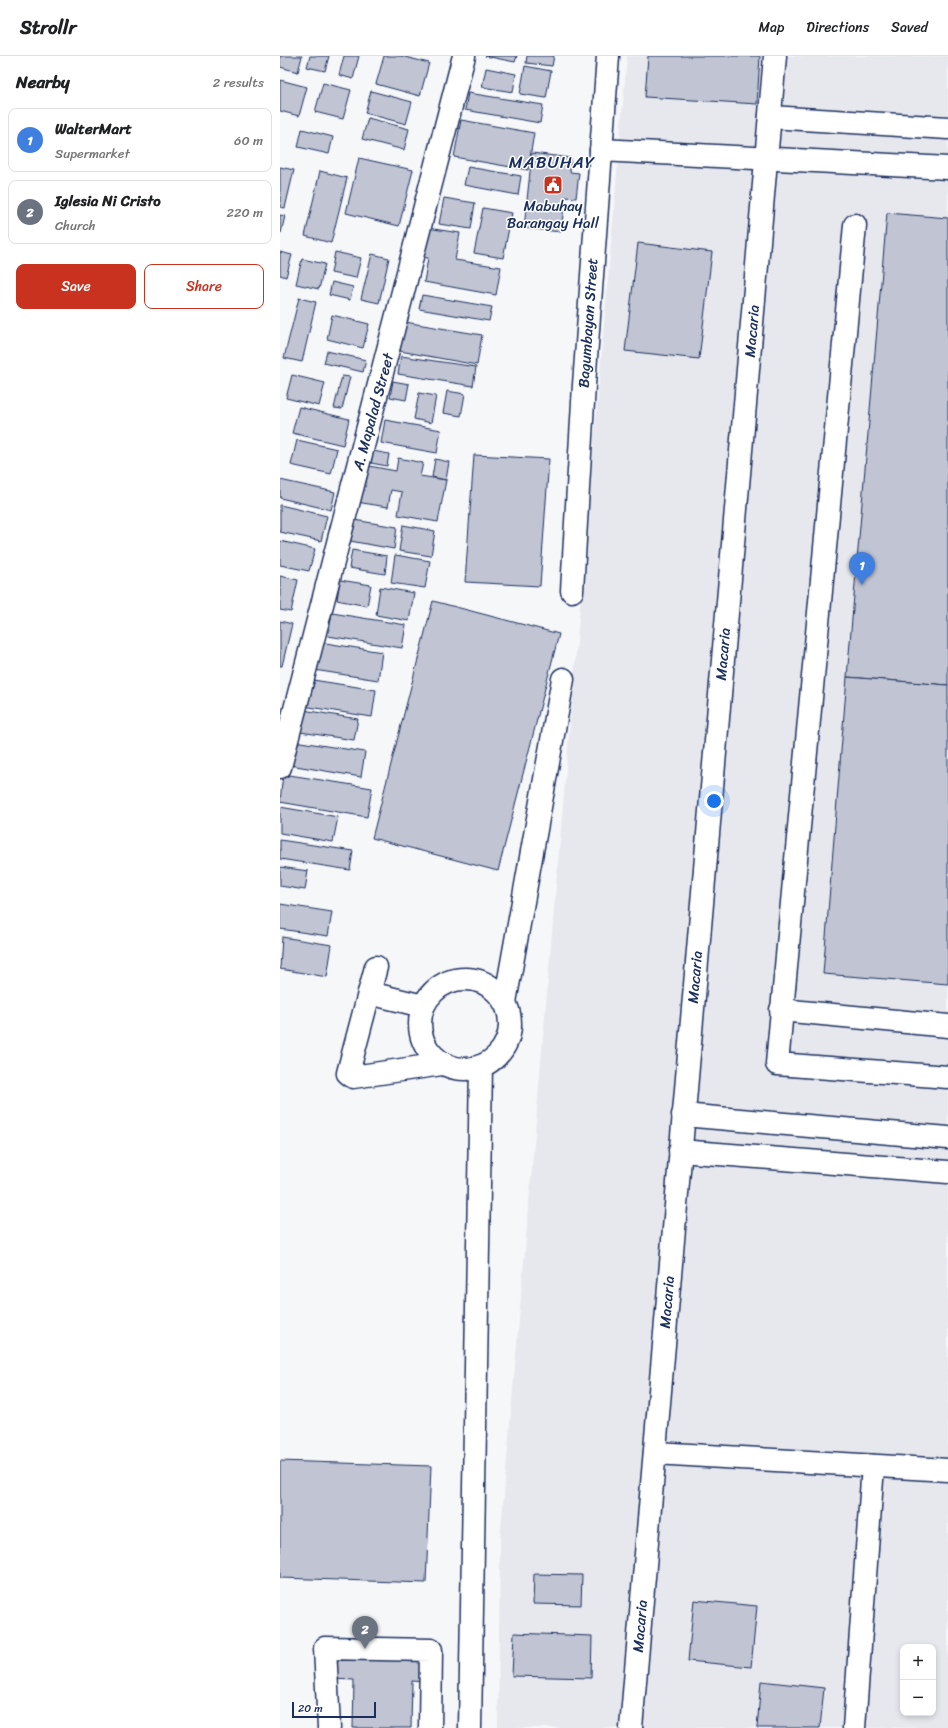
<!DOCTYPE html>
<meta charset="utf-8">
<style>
:root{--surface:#fff;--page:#f2f2f2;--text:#202124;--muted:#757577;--line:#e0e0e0;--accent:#c8321e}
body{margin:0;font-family:Sriracha,sans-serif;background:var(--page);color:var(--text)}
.controls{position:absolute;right:12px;bottom:12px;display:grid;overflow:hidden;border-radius:8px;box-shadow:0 2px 6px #0003}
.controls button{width:36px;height:36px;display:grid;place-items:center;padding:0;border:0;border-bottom:1px solid var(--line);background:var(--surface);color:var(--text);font:20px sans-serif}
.scale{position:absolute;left:12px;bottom:10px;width:84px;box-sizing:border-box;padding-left:4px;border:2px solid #1b2f5e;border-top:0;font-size:11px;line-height:14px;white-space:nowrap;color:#1b2f5e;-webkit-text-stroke:3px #fff;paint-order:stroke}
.you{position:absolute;left:434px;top:745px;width:14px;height:14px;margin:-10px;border:3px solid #fff;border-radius:50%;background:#1a73e8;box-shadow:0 0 0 6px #1a73e833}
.badge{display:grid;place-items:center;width:26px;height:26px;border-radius:50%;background:var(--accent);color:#fff;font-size:13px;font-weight:700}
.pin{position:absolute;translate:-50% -33px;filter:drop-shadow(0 1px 2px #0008)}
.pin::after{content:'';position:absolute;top:21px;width:14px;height:12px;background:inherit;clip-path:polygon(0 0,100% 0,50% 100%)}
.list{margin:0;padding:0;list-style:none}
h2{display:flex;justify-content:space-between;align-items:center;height:52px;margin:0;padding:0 16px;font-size:17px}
h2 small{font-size:13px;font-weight:400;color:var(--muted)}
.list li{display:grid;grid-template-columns:26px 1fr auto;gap:12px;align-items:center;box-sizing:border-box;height:64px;margin:0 8px 8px;padding:0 8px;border:1px solid var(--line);border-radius:8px}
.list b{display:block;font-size:15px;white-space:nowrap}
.list p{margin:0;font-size:13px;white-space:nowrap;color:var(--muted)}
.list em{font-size:13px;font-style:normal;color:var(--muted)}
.actions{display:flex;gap:8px;padding:12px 16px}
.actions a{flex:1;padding:9px 0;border:1px solid var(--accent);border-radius:8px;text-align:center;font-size:14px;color:var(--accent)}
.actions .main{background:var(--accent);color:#fff}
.map{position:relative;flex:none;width:668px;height:1672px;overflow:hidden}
header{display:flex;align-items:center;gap:24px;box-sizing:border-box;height:56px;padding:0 20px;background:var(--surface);border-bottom:1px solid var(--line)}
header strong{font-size:19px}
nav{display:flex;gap:22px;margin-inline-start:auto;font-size:14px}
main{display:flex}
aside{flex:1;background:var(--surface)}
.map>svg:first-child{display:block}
</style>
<header>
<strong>Strollr</strong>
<nav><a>Map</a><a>Directions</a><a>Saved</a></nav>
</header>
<main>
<aside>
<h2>Nearby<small>2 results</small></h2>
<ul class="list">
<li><span class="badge" style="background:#3f7fe0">1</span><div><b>WalterMart</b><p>Supermarket</p></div><em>60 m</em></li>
<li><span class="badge" style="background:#6b7280">2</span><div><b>Iglesia Ni Cristo</b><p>Church</p></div><em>220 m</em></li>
</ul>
<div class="actions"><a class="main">Save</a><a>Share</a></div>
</aside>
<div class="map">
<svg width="668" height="1672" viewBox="0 0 668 1672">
<rect width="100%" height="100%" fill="#f6f7f9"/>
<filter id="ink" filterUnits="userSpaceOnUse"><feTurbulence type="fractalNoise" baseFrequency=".025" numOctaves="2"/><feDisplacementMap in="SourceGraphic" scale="8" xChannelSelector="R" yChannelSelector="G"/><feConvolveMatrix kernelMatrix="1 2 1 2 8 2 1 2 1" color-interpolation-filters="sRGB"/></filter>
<g filter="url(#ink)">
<path fill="#e6e8ee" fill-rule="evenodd" d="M347,0h321v1672h-450l2,-187zM623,1591h30v66h-30z"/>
<g fill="#c0c4d3" stroke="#1b2f5e">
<path d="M0,0h22l-4,16 -18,-5z"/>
<path d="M30,0h19l-4,15 -18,-4z"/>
<path d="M64,0h15l-6,23 -14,-4z"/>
<path d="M104,0h17l28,7 -9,33 -44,-12z"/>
<path d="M205,0h32l-2,6z"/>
<path d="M247,0h27l-2,10 -26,-3z"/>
<path d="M368,0h112l-3,48 -112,-7z"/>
<path d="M245,10l26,5 -5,27 -26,-4z"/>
<path d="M206,12l30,6 -3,18 -31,-5z"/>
<path d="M0,24l27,7 -8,29 -19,-5z"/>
<path d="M43,27l28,7 -8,29 -28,-7z"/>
<path d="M91,35l41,11 -6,22 -41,-11z"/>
<path d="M188,37l75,12 -3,18 -75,-13z"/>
<path d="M88,62l41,11 -5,21 -42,-11z"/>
<path d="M181,64l73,13 -6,37 -74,-13z"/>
<path d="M22,73l31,8 -4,17 -31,-7z"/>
<path d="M252,97l39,5 -1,14 9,1 -3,25 -11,-1 -4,35 -37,-4z"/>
<path d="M79,102l54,12 -14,56 -53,-13z"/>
<path d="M0,111l14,3 -9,38 -5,-1z"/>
<path d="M188,111l53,9 -3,19 -54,-10z"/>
<path d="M40,115l27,7 -16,65 -26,-7z"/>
<path d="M164,142l31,5 -4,26 -32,-5z"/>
<path d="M203,152l29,5 -9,45 -29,-5z"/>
<path d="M607,157l61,5v467l-101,-8z"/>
<path d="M0,159l5,1 -4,17 -1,-1z"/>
<path d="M147,172l33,5 -5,27 46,7 -5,28 -72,-13 4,-24 -7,-1z"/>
<path d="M358,187l74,9 -13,107 -74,-8z"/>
<path d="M0,196l12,3 -6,22 -6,-2z"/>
<path d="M55,196l26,6 -5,20 -25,-5z"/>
<path d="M92,198l17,4 -10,45 -18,-4z"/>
<path d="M22,203l23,5 -6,25 -23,-5z"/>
<path d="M52,226l21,5 -3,13 -21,-5z"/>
<path d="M142,239l70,12 -3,14 -70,-12z"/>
<path d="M19,242l17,4 -14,60 -18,-4z"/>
<path d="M52,259l37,9 -6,24 -36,-9z"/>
<path d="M125,266l77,13 -5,30 -77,-14z"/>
<path d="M47,295l39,9 -3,12 -39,-9z"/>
<path d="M121,300l75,11 -3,19 -75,-12z"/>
<path d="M12,319l33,8 -6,23 -33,-8z"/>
<path d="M62,320l8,1 -8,32 -8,-1z"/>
<path d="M113,325l16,3 -3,16 -16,-3z"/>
<path d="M167,335l18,3 -4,22 -18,-3z"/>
<path d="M139,337l17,3 -5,27 -17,-4z"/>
<path d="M19,351l50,12 -6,26 -51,-12z"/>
<path d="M105,364l56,10 -4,23 -56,-10z"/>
<path d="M17,384l40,9 -6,25 -40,-9z"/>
<path d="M93,395l16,3 -2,12 -16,-3z"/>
<path d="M194,399l75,4 -9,127 -75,-4z"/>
<path d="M118,402l25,5 -3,13 26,4 -8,42 -40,-7 4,-23 -11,-2 -3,17 -32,-5 4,-20 6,1 3,-17 27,5z"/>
<path d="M155,403l14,3 -3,18 -14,-3z"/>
<path d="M0,424l55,12 -4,18 -51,-12z"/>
<path d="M0,449l47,11 -6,25 -41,-9z"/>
<path d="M74,464l43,7 -3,22 -44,-8z"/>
<path d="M123,469l32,6 -4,25 -32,-5z"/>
<path d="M0,485l35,8 -6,22 -29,-6z"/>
<path d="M72,494l35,6 -2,18 -36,-6z"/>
<path d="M115,499l35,6 -5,27 -34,-5z"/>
<path d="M0,520l18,4 -7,32 -11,-2z"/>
<path d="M60,524l31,5 -4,21 -30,-6z"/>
<path d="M100,531l34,6 -5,28 -33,-6z"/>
<path d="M153,545l126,33 -61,237 -126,-33z"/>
<path d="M52,557l74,12 -4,23 -74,-12z"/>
<path d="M0,565l12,3 -10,42h-2z"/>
<path d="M39,586l63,10 -4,28 -64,-10z"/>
<path d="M567,621l101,8v299l-125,-10z"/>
<path d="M27,623l69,11 -4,27 -69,-11z"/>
<path d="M23,654l55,9 -4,21 -54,-8z"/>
<path d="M14,685l71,11 -4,25 -71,-12z"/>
<path d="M3,718l89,14 -5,29 -87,-15z"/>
<path d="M0,751l58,10 -5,25 -53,-9z"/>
<path d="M0,784l73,11 -3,19 -70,-11z"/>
<path d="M0,811l28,4 -3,19 -25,-4z"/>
<path d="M0,848l52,8 -4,24 -48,-7z"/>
<path d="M2,881l50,8 -5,32 -47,-8z"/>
<path d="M0,1405l151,5 -5,117 -146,-5z"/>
<path d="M254,1518l48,1 -1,30 -48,-1z"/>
<path d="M414,1544l63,6 -6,61 -63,-6z"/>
<path d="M234,1577l78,3 -1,42 -79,-2z"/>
<path d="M50,1596l96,2 -1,28 -13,-1 -1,47h-58l1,-48 -24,-1z"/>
<path d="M481,1625l63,7 -4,40h-63z"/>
</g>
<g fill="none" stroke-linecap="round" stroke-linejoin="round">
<g stroke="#1b2f5e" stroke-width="25">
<g id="minor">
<path d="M490,61l178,11"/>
<path d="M321,94l347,18"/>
<path d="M575,169l-78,839 171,13"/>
<path d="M292,535l12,-206 24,-329"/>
<path d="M0,711l184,-711"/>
<path d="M96,911l-28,106 5,4 89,-13"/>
<circle cx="185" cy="968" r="45"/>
<path d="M89,937l54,13"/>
<path d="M225,946l58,-323"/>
<path d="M501,954l167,16"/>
<path d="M403,1059l265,23"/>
<path d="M400,1095l268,21"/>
<path d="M375,1397l293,17"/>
<path d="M49,1672l-4,-80 106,2 -1,78"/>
<path d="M190,1672l11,-662"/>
<path d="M351,1672l144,-1672"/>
<path d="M574,1672l19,-262"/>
</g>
</g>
<use href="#minor" stroke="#fff" stroke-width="22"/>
</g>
</g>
<defs>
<g id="civic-square" transform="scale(1)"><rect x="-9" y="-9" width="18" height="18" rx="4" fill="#c8321e" stroke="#fff"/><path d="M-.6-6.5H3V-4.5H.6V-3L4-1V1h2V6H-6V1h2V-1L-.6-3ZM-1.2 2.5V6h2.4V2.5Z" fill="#fff"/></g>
</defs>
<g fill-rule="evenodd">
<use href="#civic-square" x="273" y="129"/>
</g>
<g text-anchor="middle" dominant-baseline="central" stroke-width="3" stroke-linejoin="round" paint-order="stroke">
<g font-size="15" fill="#1b2f5e" stroke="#fff">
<text x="273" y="150">Mabuhay<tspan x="273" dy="17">Barangay Hall</tspan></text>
</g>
<g font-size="15" fill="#1b2f5e" stroke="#fff">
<text transform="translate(308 267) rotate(-86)">Bagumbayan Street</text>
<text transform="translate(472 275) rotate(-85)">Macaria</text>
<text transform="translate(93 356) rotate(-75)">A. Mapalad Street</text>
<text transform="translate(443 598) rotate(-85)">Macaria</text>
<text transform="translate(415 921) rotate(-85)">Macaria</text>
<text transform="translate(387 1246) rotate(-85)">Macaria</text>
<text transform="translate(360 1570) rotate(-85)">Macaria</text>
</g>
<g font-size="17" letter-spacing="1" fill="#1b2f5e" stroke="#fff">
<text x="272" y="106">MABUHAY</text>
</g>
</g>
</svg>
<div class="controls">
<button>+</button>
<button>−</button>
</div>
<div class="scale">20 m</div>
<div class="you"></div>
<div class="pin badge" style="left:582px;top:529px;background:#3f7fe0">1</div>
<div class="pin badge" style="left:85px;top:1593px;background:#6b7280">2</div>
</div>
</main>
